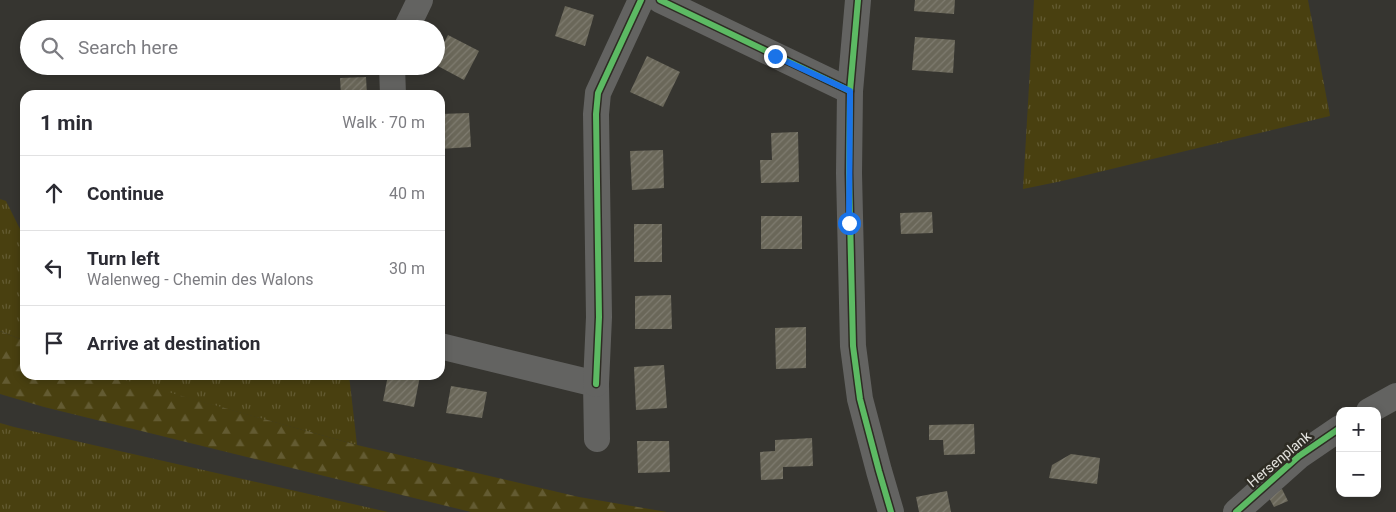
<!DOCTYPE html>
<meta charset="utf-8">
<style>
:root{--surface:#fff;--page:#f7f7f7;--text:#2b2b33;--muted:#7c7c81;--line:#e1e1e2}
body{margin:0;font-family:Roboto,sans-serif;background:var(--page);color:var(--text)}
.controls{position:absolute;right:15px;bottom:15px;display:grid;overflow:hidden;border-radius:10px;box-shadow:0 2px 8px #0003}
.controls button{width:45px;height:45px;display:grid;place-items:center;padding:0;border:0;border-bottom:1px solid var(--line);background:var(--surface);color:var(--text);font:25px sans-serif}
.stop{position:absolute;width:15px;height:15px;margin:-11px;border:4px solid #1a73e8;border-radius:50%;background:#fff}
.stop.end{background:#1a73e8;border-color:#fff;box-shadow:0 1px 5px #0008}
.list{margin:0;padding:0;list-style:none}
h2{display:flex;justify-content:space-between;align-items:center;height:65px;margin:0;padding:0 20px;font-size:21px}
h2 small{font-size:16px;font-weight:400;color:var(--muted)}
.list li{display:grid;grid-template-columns:32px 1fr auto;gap:15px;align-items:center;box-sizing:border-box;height:75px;padding:0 20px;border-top:1px solid var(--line)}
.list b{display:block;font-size:19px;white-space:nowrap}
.list p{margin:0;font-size:16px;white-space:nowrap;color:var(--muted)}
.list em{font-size:16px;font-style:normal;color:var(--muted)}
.icon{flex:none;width:28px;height:28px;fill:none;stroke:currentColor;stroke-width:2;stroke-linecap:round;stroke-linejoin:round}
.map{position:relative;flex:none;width:1396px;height:512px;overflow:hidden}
.search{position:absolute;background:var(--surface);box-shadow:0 2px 8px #0003;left:20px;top:20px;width:425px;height:55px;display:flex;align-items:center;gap:12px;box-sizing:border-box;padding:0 18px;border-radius:28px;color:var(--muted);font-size:19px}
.panel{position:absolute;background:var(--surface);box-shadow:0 2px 8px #0003;left:20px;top:90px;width:425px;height:290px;border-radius:15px}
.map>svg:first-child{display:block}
</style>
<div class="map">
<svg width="1396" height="512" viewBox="0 0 1396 512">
<defs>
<pattern id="grass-tufts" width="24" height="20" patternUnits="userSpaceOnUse" patternTransform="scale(1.25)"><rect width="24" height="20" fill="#494010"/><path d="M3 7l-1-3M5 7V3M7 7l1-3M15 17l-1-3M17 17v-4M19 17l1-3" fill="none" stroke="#635b32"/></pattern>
<pattern id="forest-firs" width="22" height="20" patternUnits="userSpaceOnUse" patternTransform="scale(1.25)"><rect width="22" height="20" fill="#494010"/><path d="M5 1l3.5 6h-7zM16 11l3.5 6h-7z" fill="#635b32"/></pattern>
<pattern id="building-hatch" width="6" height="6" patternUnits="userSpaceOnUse" patternTransform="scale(1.25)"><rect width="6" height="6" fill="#6a6759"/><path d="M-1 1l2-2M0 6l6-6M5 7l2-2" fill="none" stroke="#7f7c70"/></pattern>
</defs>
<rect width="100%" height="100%" fill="#363530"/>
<g fill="url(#grass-tufts)">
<path d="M1034,0h274l22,116 -268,65 -39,8z"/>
<path d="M0,199l6,2 19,38v102l-25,-10z"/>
<path d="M107,375h242l8,70 -242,-67z"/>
<path d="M0,423l14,4 374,85h-388z"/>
</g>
<path fill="url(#forest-firs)" d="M0,331l25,10v34h82l250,70 222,52 88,15h-196l-427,-105 -44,-13z"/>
<g fill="url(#building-hatch)">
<path d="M915,0h40l-1,14 -40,-3z"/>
<path d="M565,6l29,9 -9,31 -30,-10z"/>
<path d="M448,35l31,16 -15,29 -28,-15v-7z"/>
<path d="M915,37l40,3 -2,33 -41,-3z"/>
<path d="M647,56l33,16 -17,35 -33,-15z"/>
<path d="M366,77l1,18h-26l-1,-17z"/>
<path d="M469,113l2,34 -31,2v-35z"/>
<path d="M798,132l1,50 -38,1 -1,-23h12l-1,-27z"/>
<path d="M663,150l1,38 -32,2 -2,-39z"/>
<path d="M932,212l1,21 -32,1 -1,-21z"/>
<rect x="761" y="216" width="41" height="33"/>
<rect x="634" y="224" width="28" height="38"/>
<path d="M671,295l1,34h-37v-33z"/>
<path d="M806,327v41l-30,1 -1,-41z"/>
<path d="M664,365l3,43 -31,2 -2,-43z"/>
<path d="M388,375l32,1 -6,31 -31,-6z"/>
<path d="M451,386l36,6 -5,26 -36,-5z"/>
<path d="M974,424l1,30 -31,1 -1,-15h-14v-15z"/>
<path d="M812,438l1,28 -30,1v12l-22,1 -1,-28 15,-1v-11z"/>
<path d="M637,441h32l1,31 -32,1z"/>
<path d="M1071,454l29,4 -3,26 -48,-6 3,-13z"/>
<path d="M1282,489l6,12 -14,6 -6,-11z"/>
<path d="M947,491l4,21h-32l-3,-15z"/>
</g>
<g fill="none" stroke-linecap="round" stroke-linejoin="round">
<g stroke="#636361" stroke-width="26">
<path d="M660,0l190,91"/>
<path d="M858,0l-8,91 -1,82 4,173 7,53 19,72 12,41"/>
<path d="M406,29l14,-29"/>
<path d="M392,66l1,29"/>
<path d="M440,346l156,38 1,55"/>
<path d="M596,384l3,-67 -3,-203 2,-21 43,-93"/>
<path d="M1369,411l27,-15"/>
<path d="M1236,512l63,-56 41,-28"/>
</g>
<g stroke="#2e2c24" stroke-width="9">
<g id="cycleway">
<path d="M660,0l190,91"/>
<path d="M858,0l-8,91 -1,82 4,173 7,53 19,72 12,41"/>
<path d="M596,384l3,-67 -3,-203 2,-21 43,-93"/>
<path d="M1236,512l63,-56 41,-28"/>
</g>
</g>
<use href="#cycleway" stroke="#5cba63" stroke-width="6"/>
</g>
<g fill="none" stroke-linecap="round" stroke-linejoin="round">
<path stroke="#1a73e8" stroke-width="6" d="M775,56l75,35 -1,132"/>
</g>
<g text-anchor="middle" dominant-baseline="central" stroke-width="5" stroke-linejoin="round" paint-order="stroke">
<g font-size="14" fill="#e3e2dd" stroke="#2e2c24">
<text transform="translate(1279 459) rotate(-40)">Hersenplank</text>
</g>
</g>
</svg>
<div class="controls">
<button>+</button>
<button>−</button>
</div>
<div class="stop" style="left:849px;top:223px"></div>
<div class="stop end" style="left:775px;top:56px"></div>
<div class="search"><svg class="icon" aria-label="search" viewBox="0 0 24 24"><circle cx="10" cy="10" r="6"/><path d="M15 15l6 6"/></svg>Search here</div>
<section class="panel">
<h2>1 min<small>Walk · 70 m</small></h2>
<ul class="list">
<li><svg class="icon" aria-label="ahead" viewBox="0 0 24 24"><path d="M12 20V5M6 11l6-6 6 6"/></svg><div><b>Continue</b></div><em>40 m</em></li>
<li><svg class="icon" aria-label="left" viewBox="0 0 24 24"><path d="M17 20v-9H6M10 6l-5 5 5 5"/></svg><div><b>Turn left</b><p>Walenweg - Chemin des Walons</p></div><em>30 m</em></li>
<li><svg class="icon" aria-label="arrive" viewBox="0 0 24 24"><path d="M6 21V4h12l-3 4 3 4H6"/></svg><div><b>Arrive at destination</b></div></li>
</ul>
</section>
</div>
